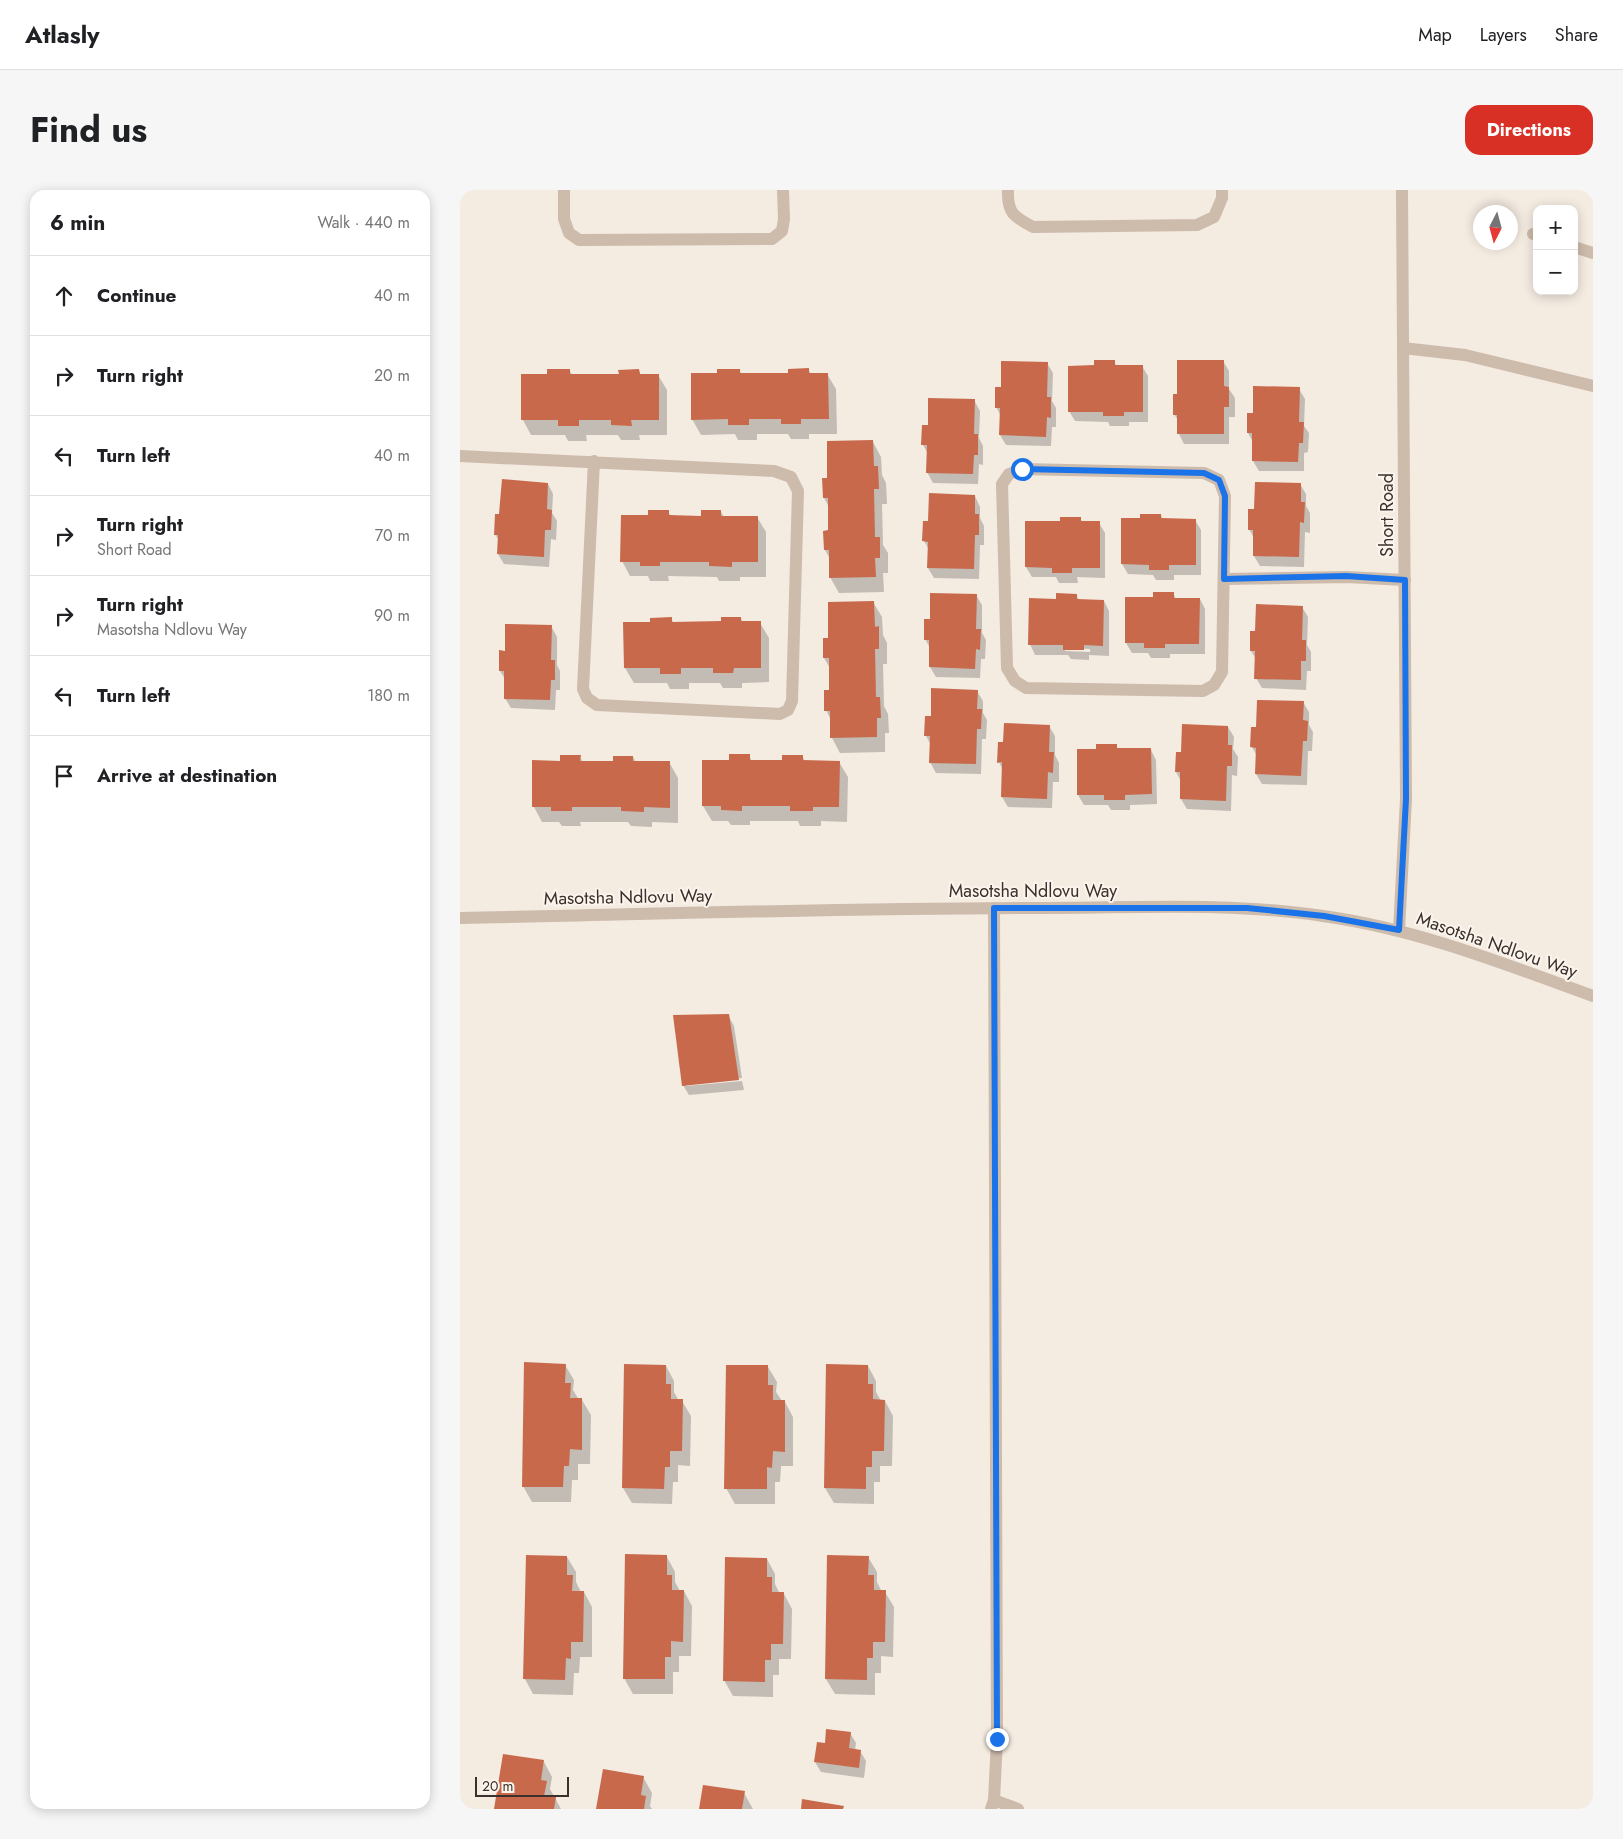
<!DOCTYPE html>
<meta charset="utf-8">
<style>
:root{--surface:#fff;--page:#f6f6f6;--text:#202124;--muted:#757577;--line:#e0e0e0;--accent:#d93025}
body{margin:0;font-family:Jost,sans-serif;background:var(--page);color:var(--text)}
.controls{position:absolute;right:15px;top:15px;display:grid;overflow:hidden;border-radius:10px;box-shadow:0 2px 12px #0003}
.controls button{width:45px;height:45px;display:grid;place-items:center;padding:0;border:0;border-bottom:1px solid var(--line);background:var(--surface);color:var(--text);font:25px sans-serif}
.compass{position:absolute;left:1013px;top:15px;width:45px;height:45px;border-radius:50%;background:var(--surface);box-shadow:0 2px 12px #0003;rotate:186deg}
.scale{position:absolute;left:15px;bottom:12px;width:94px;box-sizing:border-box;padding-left:5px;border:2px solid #3b302b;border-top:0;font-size:14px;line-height:18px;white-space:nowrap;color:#3b302b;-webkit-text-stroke:4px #fbf5ee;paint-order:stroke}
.stop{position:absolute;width:15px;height:15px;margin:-11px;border:4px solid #1a73e8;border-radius:50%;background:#fff}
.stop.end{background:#1a73e8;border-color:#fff;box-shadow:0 1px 5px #0008}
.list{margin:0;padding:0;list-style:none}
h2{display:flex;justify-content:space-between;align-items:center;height:65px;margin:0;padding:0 20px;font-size:21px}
h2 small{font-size:16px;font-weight:400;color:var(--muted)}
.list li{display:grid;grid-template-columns:32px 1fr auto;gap:15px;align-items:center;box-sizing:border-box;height:80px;padding:0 20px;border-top:1px solid var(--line)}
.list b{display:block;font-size:19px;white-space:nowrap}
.list p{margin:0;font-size:16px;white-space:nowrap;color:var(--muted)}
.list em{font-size:16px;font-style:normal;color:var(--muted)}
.icon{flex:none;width:28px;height:28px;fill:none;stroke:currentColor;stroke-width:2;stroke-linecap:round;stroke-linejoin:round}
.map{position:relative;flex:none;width:1133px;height:1619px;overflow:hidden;border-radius:15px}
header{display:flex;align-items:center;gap:30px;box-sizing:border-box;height:70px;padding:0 25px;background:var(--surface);border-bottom:1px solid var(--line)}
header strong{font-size:24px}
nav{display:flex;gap:28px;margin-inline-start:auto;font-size:18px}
.intro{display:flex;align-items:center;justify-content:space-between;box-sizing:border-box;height:120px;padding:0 30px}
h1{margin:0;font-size:35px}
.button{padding:12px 22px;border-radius:15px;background:var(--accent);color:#fff;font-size:18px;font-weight:700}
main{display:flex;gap:30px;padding:0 30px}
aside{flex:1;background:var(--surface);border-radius:15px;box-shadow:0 2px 12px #0003}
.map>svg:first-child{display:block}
</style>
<header>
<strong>Atlasly</strong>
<nav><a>Map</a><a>Layers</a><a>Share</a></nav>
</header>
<div class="intro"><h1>Find us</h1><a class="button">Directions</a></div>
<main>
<aside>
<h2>6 min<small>Walk · 440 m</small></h2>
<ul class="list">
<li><svg class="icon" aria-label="ahead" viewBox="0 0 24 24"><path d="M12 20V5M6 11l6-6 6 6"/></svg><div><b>Continue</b></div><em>40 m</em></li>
<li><svg class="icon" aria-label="right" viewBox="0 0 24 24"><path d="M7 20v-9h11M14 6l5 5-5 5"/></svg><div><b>Turn right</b></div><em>20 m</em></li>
<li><svg class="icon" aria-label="left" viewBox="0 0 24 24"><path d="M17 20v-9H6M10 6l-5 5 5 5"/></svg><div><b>Turn left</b></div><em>40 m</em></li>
<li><svg class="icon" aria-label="right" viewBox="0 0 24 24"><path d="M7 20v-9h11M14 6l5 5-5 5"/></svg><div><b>Turn right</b><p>Short Road</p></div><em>70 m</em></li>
<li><svg class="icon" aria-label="right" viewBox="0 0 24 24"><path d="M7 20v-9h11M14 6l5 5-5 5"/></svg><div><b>Turn right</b><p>Masotsha Ndlovu Way</p></div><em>90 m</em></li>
<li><svg class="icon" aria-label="left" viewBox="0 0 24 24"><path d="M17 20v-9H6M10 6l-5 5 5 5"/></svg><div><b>Turn left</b></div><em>180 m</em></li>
<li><svg class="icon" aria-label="arrive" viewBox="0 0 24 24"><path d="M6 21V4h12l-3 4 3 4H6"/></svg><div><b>Arrive at destination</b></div></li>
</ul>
</aside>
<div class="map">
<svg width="1133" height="1619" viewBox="0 0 1133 1619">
<rect width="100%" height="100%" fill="#f4ebe1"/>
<g fill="#0003" fill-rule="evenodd">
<path d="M654,171l3,6 25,-1 6,10v46h-19v4h-19l-2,-4 -33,-1 -6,-10 27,-45z"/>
<path d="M763,171l6,10v18l6,9v19h-6v27h-45l-5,-10v-12l-5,-8 5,-18z"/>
<path d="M587,173l6,10 -1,28 4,7v19h-4l-1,19 -45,-1 -6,-10 1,-19 -5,-9 6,-18z"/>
<path d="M348,179l3,5h16l9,15 1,45h-28v5h-18l-3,-5h-31v6h-19l-3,-6 -34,1 -9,-16 26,-45 21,-4 3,4h47z"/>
<path d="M110,181l2,4h48l19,-4 2,4h17l9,15v45h-28l1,5h-19l-3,-5h-32l1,6h-19l-3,-6h-34l-8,-15 26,-45z"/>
<path d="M839,199l6,10 -1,27 5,7 -1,19 -4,1v18h-45l-6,-10v-19l-5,-9 6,-19z"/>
<path d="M514,210l6,11 -1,27 4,8v19l-4,-1 -1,20 -45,-1 -6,-11 1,-18 -5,-9 6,-19z"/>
<path d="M413,252l8,15 1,18 4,8 1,21h-5l1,41 5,8v20h-5l1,19 -45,1 -9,-16v-18l-5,-9 -1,-18 6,-1 -1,-24 -5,-9 -1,-19h5z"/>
<path d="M88,294l5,10 -1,19 5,8 -1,19 -5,-1 -2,28 -45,-3 -6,-10 1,-13 -4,-7 6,-18z"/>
<path d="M840,294l6,10v12l4,7v20l-5,-1 -1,35 -44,-1 -6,-10v-18l-5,-9z"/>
<path d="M515,306l5,11v11l4,8v19h-4l-1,34 -45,-1 -6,-10 1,-18 -5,-9 5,-19z"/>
<path d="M208,321l3,6h31l19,-5 3,5h33l9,15v45h-26v4h-21l-2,-4 -49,-1 1,5h-19l-2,-5h-18l-8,-15 27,-44z"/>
<path d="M701,325l2,5h32l6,10v45h-27v5h-18l-3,-5 -25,-1 -6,-10 1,-44h19z"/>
<path d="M620,328l3,5h16l6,10v45l-28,-1 1,6h-19l-3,-6h-24l-6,-10v-44h35z"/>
<path d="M713,403l3,6h24l5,10v45h-35v4h-19l-3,-5h-16l-6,-10 28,-45z"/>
<path d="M516,405l6,10v28l4,7 -1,19h-4l-1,19 -44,-1 -6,-10v-19l-5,-9 6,-19z"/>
<path d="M616,405l3,5 25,1 5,10v45l-20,-1v5l-18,-1 -3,-4h-33l-5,-11 27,-44zM605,458l25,1v3l-25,-1z"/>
<path d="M413,412l9,15 1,18 4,8v21h-4l1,42 4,8 1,19h-4v19l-45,1 -8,-15 -1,-18 -5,-10 5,-18 -1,-24 -6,-10 6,-19z"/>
<path d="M842,417l6,10 -1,28 4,7v19h-4l-1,19 -44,-2 -6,-10v-19l-5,-8 6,-19z"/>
<path d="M281,428l2,5h17l9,15v44l-27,1v5h-19l-3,-5h-31v6h-19l-3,-6h-33l-9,-15 26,-45 20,-4 3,4h48z"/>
<path d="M91,436l6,11v28l3,6v19h-4l-1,20 -44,-2 -6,-10v-19l-5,-8 6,-19z"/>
<path d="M517,501l6,10v12l4,7 -1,19h-4l-1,35 -45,-1 -6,-11 1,-17 -5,-9 6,-19z"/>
<path d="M843,512l6,10v13l4,7 -1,19h-4l-1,34 -45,-1 -6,-10 1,-18 -5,-9 6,-19z"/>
<path d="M589,536l6,10v19l4,8v19h-6l-1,26 -44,-1 -6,-10 1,-27 -4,-8z"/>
<path d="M768,537l6,10 -1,12 5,8 -1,19 -5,-1 -1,36 -44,-2 -6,-10v-18l-5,-9 6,-19z"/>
<path d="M656,555l2,5h33l5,10 1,44 -27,1v5h-19l-3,-5h-24l-6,-10z"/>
<path d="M289,566l3,5h31l19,-5 3,5 34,1 9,15 -1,45 -26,-1v5h-21l-2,-5h-48v4h-19l-3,-4h-16l-9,-15 28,-45z"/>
<path d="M120,567l3,5h31l19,-5 3,5h33l9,16v45l-26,-1v5l-21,-1 -3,-4h-48l1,4h-19l-3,-4h-17l-8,-15 28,-45z"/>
<path d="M268,825l6,11 8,52 -56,6v2l56,-5 2,9 -55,5 -6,-10z"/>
<path d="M105,1175l9,15 -1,10 6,10h3l9,15 -1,49h-12v16h-6l-1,22h-39l-9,-16z"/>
<path d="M206,1176l8,15v11l5,9h3l9,15 -1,50 -12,-1v17h-5l-1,22 -40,-1 -9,-15z"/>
<path d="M408,1176l8,15v11l5,9h4l8,15 -1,50h-12v16h-6v22l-40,-1 -9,-15z"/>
<path d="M308,1177l9,15 -1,10 6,9 3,1 8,15v49h-12l-1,16h-5v22h-40l-9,-16z"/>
<path d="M107,1367l9,15v10l5,10h3l8,15v50h-12l-1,16h-5l-1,22 -40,-1 -8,-15z"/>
<path d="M207,1367l8,15v10l5,9h4l8,15 -1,50h-12v16h-6v22h-40l-9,-16z"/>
<path d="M408,1367l9,15v10l5,10h3l9,15 -1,50 -12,-1v17h-6v22l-40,-1 -9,-15z"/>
<path d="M307,1369l8,15v10l5,10h4l8,15 -1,50h-12v16h-6v22l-40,-1 -9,-16z"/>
<path d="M390,1543l6,10 -1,7 5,1 6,10 -2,17 -43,-6 -6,-10 11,-17z"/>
<path d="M84,1572l8,15 -2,12 11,20h-66z"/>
<path d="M183,1587l9,16 -2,13 2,3h-55z"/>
<path d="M284,1603l9,16h-52z"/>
</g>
<g fill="#c8694b">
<path d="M634,170h21v5h28v47h-19v4h-21v-4h-35v-46l26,-1z"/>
<path d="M717,170h47v26l5,1v20h-5v27h-47v-19h-4v-21h4z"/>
<path d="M541,171l47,1 -1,35h4v21l-4,-1 -1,20 -47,-2 1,-27h-5v-21h6z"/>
<path d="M349,178v5h19l1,46h-28v5h-20v-5h-32v6h-21v-6l-37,1v-47h26v-4h23v4h48v-4z"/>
<path d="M87,179h23v5h49l-1,-4 21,-1 1,5h19v46h-28l1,6 -21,-1v-5h-32v6h-21v-6h-37v-46h26z"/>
<path d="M793,196l47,1 -1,35h5l-1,21h-4l-1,19 -46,-1v-28h-5v-20h6z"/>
<path d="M468,208l47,1 -1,35h4v21h-4l-1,19 -47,-1 1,-28h-6l1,-20h6z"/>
<path d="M413,250l1,26h4l1,23h-5l1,48h5v21h-5l1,19 -47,1v-28h-5l-1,-19 5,-1v-32h-5l-1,-20h5v-37z"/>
<path d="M42,289l46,4 -1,26 5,1 -1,20h-6l-1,27 -47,-3 1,-19h-4l1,-21h4z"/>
<path d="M795,292l46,1v19h4l-1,21 -4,-1 -1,35 -46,-1v-26h-5v-21h6z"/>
<path d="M469,303l46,2v19h4v21h-4l-1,34 -47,-1 1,-26 -6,-1 1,-20h5z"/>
<path d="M188,320h21v5l32,1v-6h20v6h37v46h-26v5l-23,-1v-4h-49v4h-20v-4h-20l1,-47h27z"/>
<path d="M680,324h21v4l35,1v46h-27v5h-20v-5l-28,-1v-46h19z"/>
<path d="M600,327h21v4h19v47h-28v5h-20v-5l-27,-1v-46h35z"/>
<path d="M693,402h21v6h26l-1,46h-34v4h-21v-5h-19v-46h28z"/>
<path d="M470,403l47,1 -1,35h5l-1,21 -4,-1 -1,20 -46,-2v-27h-5v-21h6z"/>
<path d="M596,403l21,1v5l27,1 -1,46 -19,-1v5h-21v-5h-35l1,-47 27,1z"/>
<path d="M414,411l1,26 4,-1v23h-4l1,48h4l1,21h-4v19l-47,1v-27h-6v-21h5v-32h-6v-20h5v-36z"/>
<path d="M796,414l47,2 -1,34h4v21h-5v19l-47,-1 1,-28h-5v-20h5z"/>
<path d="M212,427v5l49,-1v-4h20v4h20v47h-27l-1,5h-20v-5h-32v6h-21v-6h-36l-1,-46h27v-4z"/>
<path d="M45,434l47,1 -1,35h4v20h-4l-1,20 -46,-1v-28h-5v-21l6,1z"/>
<path d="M471,498l47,2 -1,19h5l-1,20h-4l-1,35 -47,-1 1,-27h-6l1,-20h6z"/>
<path d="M797,510l47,1 -1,19 5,1 -1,20h-4l-2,35 -46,-2 1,-26 -6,-1 1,-20h5z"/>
<path d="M544,533l46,2 -1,27h5l-1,21 -5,-1 -1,27 -46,-2 1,-35 -5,1 1,-21h5z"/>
<path d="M722,534l46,2v19h4v21h-5l-1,35 -46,-2v-27h-5l1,-20h5z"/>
<path d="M636,554h21v4h34l1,46 -27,1v5h-21v-5h-27v-46h19z"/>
<path d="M269,564h21v6h32v-5h21v5l37,1 -1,46h-26v4h-23v-5h-48v5l-21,-1v-4h-19v-46h27z"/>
<path d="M100,565h21l-1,6h33v-5h20v5h37v47l-26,-1v5l-23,-1v-4h-49v4h-21v-4h-19v-47l28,1z"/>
<path d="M269,824l10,66 -57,6 -9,-71z"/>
<path d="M64,1172l42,2 -1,19h6l-1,15h12v52l-12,-1 -1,17h-5l-1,21h-41z"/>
<path d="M164,1174l42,1v19h5v15h12l-1,52h-12v16h-5l-1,22 -42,-1z"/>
<path d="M366,1174l42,1v19h5v15l12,1 -1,51h-12v16h-6v22l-42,-1z"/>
<path d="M266,1175h42v20h5v15h12v52l-12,-1 -1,17 -5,-1v22h-43z"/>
<path d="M165,1364l42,1v20h5v15h12l-1,52 -12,-1v16h-6v22h-42z"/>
<path d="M66,1365l41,1v19h6l-1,16h12l-1,51h-12v17l-5,-1 -1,22 -42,-1z"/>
<path d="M367,1365l42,1 -1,19h6v15h12l-1,52h-12v16h-6v22l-42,-1z"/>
<path d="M265,1367l42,1v19h5v15h12l-1,52h-12v16h-6v22l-42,-1z"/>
<path d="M366,1539l25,3 -2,16 12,2 -2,18 -45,-6 3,-20 8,1z"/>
<path d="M43,1564l41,6 -3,20 6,1 -3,15 12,1 -2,12h-60z"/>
<path d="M143,1579l41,7 -3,19 5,1 -2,13h-48z"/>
<path d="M243,1595l42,6 -3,18h-43z"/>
<path d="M342,1609l42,7 -1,3h-42z"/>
</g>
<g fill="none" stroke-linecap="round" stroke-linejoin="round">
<g stroke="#cdbbac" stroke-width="12">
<path d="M104,0v29l5,14 10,7 193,-1 10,-8 2,-12 -1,-29"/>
<path d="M548,0c-1,23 6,27 25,37l164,-2 17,-8 8,-19v-8"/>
<path d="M1073,44l4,1"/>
<path d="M1114,57l19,6"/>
<path d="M943,158l62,7 128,31"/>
<path d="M0,266l314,15 17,6 7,14 -6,210 -4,9 -8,4 -183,-9 -10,-7 -4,-9 11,-228"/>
<path d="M562,279l182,4 15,7 6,16 -3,176 -8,13 -11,6 -177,-3 -11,-7 -8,-13 -5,-184 7,-10z"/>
<path d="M764,389l122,-2 59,3"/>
<path d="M0,728c194,-4 388,-10 582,-10 93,0 188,-6 281,8 94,13 182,48 270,80"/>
<path d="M939,740l7,-131 -4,-609"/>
<path d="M534,1610l24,9"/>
<path d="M531,1619l3,-9 3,-61 -3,-831"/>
</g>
</g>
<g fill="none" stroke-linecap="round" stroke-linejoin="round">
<path stroke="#1a73e8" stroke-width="6" d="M537,1549l-3,-831h253l77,8 75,14 7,-131 -1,-219 -59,-4 -122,3 1,-83 -6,-16 -15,-7 -182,-4"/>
</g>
<g text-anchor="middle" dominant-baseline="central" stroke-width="4" stroke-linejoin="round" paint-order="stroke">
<g font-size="18" fill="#3b302b" stroke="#fbf5ee">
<text transform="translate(927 325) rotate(-90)">Short Road</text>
<text x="573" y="701">Masotsha Ndlovu Way</text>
<text transform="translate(168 707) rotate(-1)">Masotsha Ndlovu Way</text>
<text transform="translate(1037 755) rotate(19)">Masotsha Ndlovu Way</text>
</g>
</g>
</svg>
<div class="controls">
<button>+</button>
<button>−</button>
</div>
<svg class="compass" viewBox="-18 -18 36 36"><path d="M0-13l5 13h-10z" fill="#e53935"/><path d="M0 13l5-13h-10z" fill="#757577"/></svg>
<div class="scale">20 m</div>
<div class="stop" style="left:562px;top:279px"></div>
<div class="stop end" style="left:537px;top:1549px"></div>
</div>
</main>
